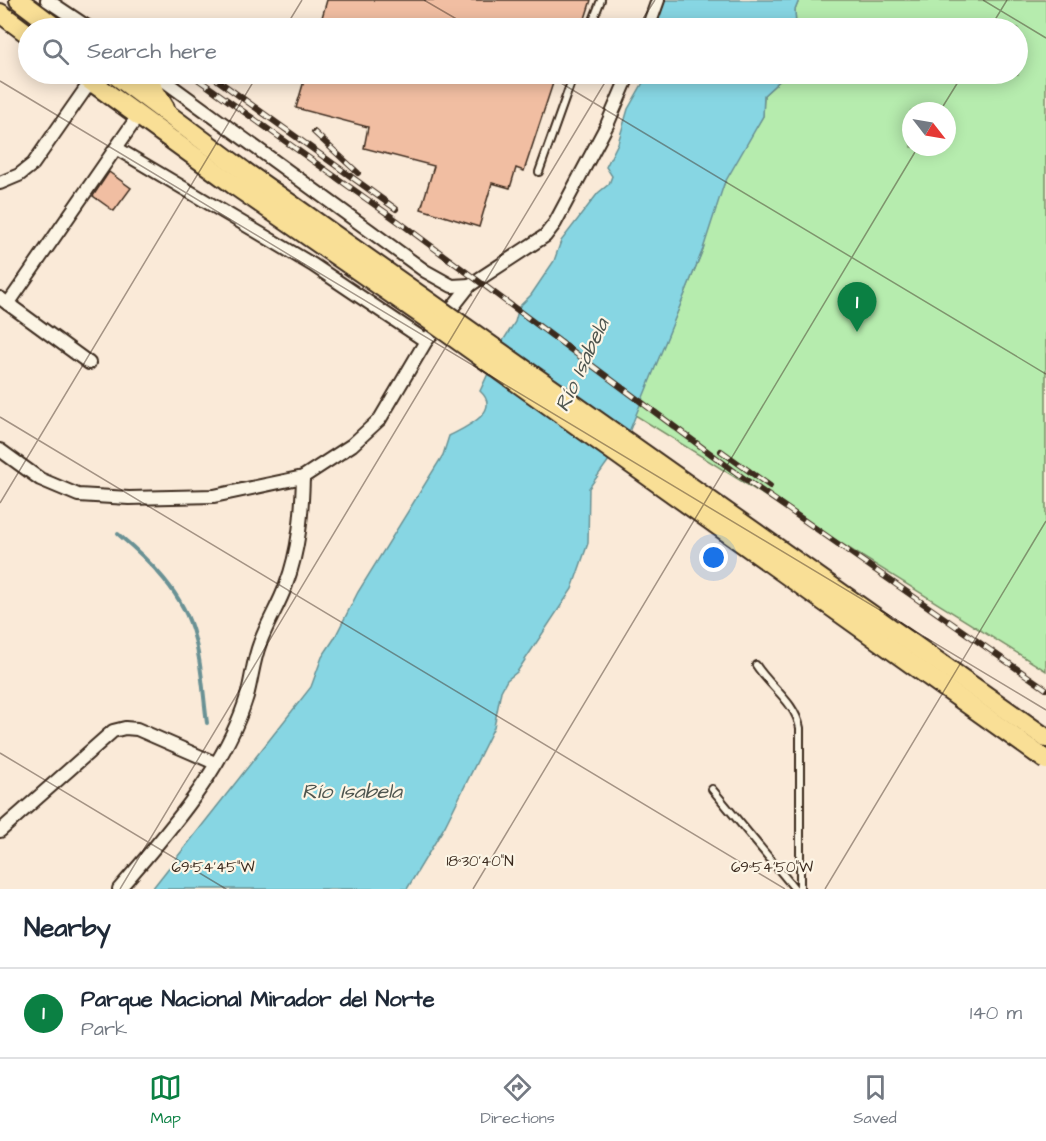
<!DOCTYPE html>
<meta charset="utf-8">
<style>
:root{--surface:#fff;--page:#f2f2f3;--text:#1f2937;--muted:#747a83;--line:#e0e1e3;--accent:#0b8043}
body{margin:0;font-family:"Architects Daughter",sans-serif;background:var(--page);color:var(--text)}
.compass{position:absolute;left:902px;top:102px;width:54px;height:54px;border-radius:50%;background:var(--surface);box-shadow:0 3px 15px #0003;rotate:121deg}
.you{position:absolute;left:714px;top:558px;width:21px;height:21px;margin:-15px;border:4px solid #fff;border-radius:50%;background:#1a73e8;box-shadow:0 0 0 9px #1a73e833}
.badge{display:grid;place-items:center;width:39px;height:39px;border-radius:50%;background:var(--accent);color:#fff;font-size:20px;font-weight:700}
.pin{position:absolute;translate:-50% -50px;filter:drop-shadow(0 2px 3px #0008)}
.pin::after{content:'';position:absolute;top:32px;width:21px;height:18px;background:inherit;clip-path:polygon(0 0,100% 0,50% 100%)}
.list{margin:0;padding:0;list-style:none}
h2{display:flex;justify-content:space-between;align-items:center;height:78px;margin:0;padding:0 24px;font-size:26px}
h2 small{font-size:20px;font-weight:400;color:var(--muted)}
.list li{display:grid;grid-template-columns:39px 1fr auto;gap:18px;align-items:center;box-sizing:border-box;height:90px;padding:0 24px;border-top:2px solid var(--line)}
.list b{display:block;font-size:22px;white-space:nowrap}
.list p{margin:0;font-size:20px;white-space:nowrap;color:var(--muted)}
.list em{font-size:20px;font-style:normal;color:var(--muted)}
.icon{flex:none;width:33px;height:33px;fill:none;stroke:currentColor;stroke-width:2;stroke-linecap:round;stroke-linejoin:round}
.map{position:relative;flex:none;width:1046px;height:889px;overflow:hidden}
.search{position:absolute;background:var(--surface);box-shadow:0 3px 15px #0003;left:18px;right:18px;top:18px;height:66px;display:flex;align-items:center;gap:15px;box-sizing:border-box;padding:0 21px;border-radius:33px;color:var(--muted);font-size:22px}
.sheet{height:168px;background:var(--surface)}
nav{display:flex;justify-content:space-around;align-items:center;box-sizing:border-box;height:84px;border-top:2px solid var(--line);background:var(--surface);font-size:16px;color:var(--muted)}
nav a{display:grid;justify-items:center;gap:3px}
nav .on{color:var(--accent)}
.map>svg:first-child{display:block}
</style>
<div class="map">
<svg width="1046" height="889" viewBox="0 0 1046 889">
<rect width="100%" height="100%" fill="#faead8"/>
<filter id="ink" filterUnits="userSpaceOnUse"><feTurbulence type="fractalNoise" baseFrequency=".0167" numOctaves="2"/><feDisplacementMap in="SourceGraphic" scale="12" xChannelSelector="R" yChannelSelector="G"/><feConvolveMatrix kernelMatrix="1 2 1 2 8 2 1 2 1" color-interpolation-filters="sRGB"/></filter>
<g filter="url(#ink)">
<path fill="#b6ecae" stroke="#788b66" stroke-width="1.5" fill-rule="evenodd" d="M799,0h247v671l-411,-256 68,-166 8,-33 20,-49 32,-51 1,-21 23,-21h231v-46h-222l-1,-18zM911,111h36v36h-36z"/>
<g fill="#87d6e3" stroke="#699194" stroke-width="1.5">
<path d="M662,0h137l-4,10 1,18h-142z"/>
<path d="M648,74h139l-23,21 -1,21 -39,68 -21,65 -74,183 -40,56 -1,55 -16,46 -55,83 -10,8 -6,11 -7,36 -49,99 -38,63h-255l159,-202 11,-30 12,-18 24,-47 85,-137 6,-19c15,-8 54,-24 31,-45l24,-52 11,-17 4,-15 12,-12 23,-34 7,-20 37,-48 11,-9 3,-8 -6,-9 12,-24 10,-34z"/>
</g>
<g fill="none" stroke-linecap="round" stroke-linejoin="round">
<path stroke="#699194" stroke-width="4" d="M118,534c32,27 66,60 76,102 8,27 9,58 13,87"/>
</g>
<g fill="#f1bea2" stroke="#3b2a1e" stroke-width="1.5">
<path d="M327,0h264l-9,28h-263z"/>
<path d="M306,74h250l-32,97 -8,-3 -6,20 -18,-5 -13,44 -58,-18 13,-43 -70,-18 4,-21 -72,-19z"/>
<path d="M109,172l22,16 -17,23 -21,-15z"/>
</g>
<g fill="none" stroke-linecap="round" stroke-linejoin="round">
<g stroke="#3b2a1e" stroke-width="10">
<g id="lane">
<path d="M590,28l11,-28"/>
<path d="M539,172l35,-98"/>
<path d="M756,665c15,23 39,37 44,63v161"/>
<path d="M712,789l83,100"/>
</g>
</g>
<g stroke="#3b2a1e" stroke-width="16">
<g id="street">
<path d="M47,0l42,28"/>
<path d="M648,28l10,-28"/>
<path d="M155,74l270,197 27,15 18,-1"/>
<path d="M116,148l197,117 113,76"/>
<path d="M0,183l19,-8 14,-11 58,-83"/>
<path d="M0,298l89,65"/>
<path d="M8,304l130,-188"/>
<path d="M0,450l40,29 38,16 51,3 85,-2 89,-19 49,-32 28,-26 46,-78 44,-56 75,-49 10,-13 52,-98 22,-51"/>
<path d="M0,831l113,-100 12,-3 12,1 78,34"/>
<path d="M119,889c48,-55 107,-122 128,-193 5,-18 6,-35 13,-53 7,-20 19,-38 26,-58 13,-35 16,-71 17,-108"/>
</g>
</g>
<g stroke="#3b2a1e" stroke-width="22">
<g id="primary">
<path d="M19,0l37,28"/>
<path d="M0,13l28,21"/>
<path d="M81,74l153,111"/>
<path d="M114,74l130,97"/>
<path d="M144,74l21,34"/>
</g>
</g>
<use href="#lane" stroke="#fcf5e5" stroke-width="6"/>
<use href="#street" stroke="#fcf5e5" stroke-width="12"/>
<use href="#primary" stroke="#f9df96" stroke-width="18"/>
<g stroke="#3b2a1e" stroke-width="6">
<g id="rail">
<path d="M209,74l187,135"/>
<path d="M199,80l200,142 343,255 304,212"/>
<path d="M314,132l44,41"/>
<path d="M721,451l49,35"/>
</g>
</g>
<use href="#rail" stroke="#fcf5e5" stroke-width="4" stroke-dasharray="11" stroke-linecap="butt"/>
<g stroke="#3b2a1e" stroke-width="22" stroke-linecap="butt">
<g id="primary-bridge">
<path d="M244,171l802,567"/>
<path d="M234,185l194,134 618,441"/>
</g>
</g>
<use href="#primary-bridge" stroke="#f9df96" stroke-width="18"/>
</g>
</g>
<path fill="none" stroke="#3b2a1e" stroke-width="1.5" stroke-opacity="0.45" d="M424,0l48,28M983,0l63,38M285,28l17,-28M637,28l18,-28M990,28l17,-28M546,74l500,300M0,81l1046,629M940,111l23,-37M0,417l785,472M0,503l258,-429M0,753l226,136M120,889l490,-815M473,889l445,-742M825,889l221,-368"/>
<g text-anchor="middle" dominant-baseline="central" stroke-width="4.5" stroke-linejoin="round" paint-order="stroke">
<g font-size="21" font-style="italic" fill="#4e554f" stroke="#fcf5e5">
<text transform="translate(582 365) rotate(-65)">Río Isabela</text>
<text x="352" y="791">Río Isabela</text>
</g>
</g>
<g font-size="15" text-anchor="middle" fill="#3b2a1e" stroke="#fcf5e5" stroke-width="4.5" stroke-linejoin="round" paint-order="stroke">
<text x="480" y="866">18°30'40"N</text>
<text x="213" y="872">69°54'45"W</text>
<text x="772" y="872">69°54'50"W</text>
</g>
</svg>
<svg class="compass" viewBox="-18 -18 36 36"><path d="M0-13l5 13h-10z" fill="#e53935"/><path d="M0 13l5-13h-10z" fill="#747a83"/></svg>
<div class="you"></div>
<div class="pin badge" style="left:857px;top:332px">1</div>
<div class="search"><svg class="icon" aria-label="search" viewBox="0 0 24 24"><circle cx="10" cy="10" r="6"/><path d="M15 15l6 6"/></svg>Search here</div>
</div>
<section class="sheet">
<h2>Nearby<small></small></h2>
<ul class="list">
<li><span class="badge">1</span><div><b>Parque Nacional Mirador del Norte</b><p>Park</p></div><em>140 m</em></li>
</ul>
</section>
<nav>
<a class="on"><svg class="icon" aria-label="map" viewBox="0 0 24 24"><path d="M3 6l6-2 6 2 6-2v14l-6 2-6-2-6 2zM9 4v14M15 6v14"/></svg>Map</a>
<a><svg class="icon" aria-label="directions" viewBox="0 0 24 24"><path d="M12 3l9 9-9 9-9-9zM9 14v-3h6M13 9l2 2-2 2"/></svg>Directions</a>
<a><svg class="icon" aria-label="saved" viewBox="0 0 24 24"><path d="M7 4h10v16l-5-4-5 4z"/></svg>Saved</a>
</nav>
